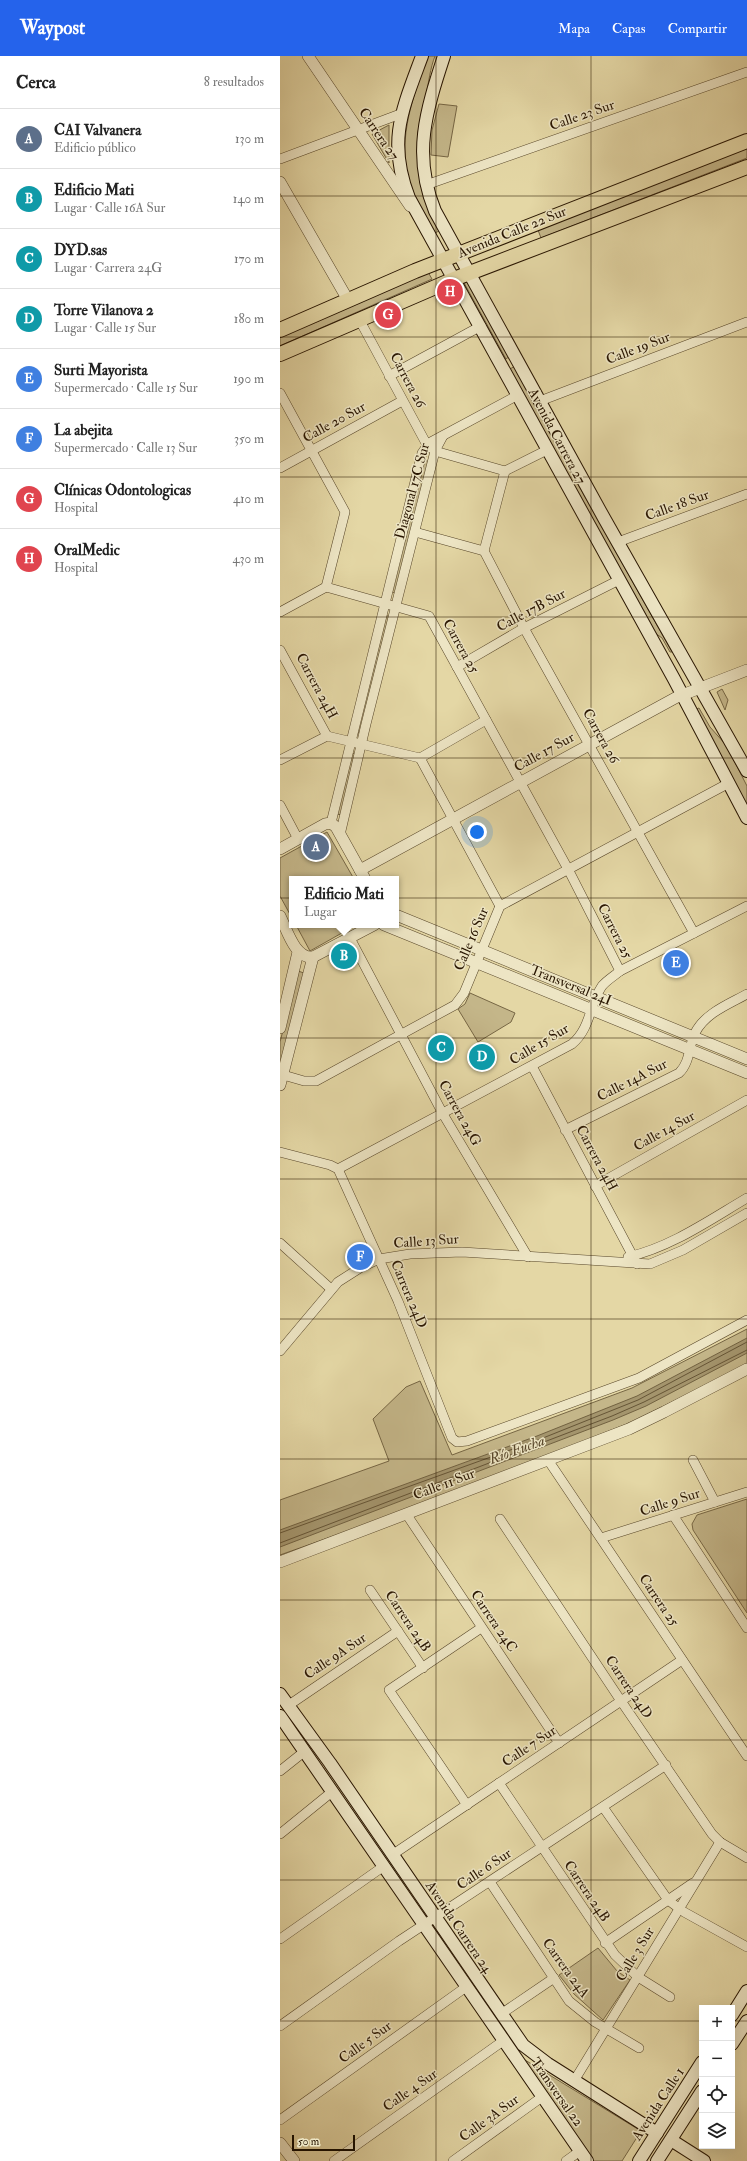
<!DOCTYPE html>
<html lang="es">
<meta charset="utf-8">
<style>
:root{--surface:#fff;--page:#f2f2f2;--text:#222;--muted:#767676;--line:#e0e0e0;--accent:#2563eb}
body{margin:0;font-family:"IM FELL Double Pica",serif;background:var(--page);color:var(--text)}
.controls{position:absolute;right:12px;bottom:12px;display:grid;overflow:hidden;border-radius:0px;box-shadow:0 4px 16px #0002}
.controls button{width:36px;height:36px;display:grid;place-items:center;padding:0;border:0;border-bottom:1px solid var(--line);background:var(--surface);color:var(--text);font:20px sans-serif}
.scale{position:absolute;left:12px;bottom:10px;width:63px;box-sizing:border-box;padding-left:4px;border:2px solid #281500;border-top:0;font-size:11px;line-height:14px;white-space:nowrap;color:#281500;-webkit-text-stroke:3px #ede5c4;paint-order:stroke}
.you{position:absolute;left:197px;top:776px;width:14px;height:14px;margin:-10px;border:3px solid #fff;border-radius:50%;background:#1a73e8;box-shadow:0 0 0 6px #1a73e833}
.badge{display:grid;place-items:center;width:26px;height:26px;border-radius:50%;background:var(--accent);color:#fff;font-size:13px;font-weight:700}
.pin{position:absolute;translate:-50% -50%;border:2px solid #fff;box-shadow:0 1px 4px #0006}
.popup{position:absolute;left:9px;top:820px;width:110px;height:52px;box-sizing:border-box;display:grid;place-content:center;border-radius:0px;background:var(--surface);filter:drop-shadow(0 1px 3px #0005);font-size:13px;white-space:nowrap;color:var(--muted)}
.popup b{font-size:15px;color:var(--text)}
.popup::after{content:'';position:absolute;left:50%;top:100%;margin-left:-8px;border:8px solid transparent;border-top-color:var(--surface)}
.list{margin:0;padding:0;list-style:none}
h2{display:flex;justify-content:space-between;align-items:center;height:52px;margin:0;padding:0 16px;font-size:17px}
h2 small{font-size:13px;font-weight:400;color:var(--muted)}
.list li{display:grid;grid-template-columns:26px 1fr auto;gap:12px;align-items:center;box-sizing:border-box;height:60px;padding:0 16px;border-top:1px solid var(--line)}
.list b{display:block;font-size:15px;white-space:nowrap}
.list p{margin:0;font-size:13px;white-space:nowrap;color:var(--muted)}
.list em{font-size:13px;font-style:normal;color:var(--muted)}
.icon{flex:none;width:22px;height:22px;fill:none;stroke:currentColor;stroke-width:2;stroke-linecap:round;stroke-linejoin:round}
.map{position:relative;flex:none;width:467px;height:2105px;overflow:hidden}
header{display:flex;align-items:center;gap:24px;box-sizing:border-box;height:56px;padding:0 20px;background:var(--accent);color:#fff}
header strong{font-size:19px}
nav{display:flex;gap:22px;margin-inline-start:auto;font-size:14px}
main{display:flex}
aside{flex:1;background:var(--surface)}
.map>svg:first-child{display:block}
</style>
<header>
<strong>Waypost</strong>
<nav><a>Mapa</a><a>Capas</a><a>Compartir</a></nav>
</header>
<main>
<aside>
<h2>Cerca<small>8 resultados</small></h2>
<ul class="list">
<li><span class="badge" style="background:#5c6f8a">A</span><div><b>CAI Valvanera</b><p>Edificio público</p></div><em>130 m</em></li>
<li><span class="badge" style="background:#0f9aa8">B</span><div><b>Edificio Mati</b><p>Lugar · Calle 16A Sur</p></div><em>140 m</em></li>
<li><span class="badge" style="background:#0f9aa8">C</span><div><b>DYD.sas</b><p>Lugar · Carrera 24G</p></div><em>170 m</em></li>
<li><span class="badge" style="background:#0f9aa8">D</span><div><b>Torre Vilanova 2</b><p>Lugar · Calle 15 Sur</p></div><em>180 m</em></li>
<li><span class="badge" style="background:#3f7fe0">E</span><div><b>Surti Mayorista</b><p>Supermercado · Calle 15 Sur</p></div><em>190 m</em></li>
<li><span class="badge" style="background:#3f7fe0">F</span><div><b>La abejita</b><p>Supermercado · Calle 13 Sur</p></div><em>350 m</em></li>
<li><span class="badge" style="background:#e0444e">G</span><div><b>Clínicas Odontologicas</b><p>Hospital</p></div><em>410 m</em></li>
<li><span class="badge" style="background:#e0444e">H</span><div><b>OralMedic</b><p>Hospital</p></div><em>430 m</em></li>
</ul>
</aside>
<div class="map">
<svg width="467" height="2105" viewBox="0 0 467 2105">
<rect width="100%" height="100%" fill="#e4d7a5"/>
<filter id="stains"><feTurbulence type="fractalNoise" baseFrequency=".005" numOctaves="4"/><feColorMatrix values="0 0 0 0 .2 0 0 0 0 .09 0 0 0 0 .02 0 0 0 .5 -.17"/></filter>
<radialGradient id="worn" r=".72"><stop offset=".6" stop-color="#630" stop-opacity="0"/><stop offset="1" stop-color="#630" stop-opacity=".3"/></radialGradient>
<g fill="#c4b689" stroke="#766644">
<path d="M147,0h8c-5,13 -6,25 -9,39 -2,13 -7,25 -8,38 -3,30 8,71 21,98l-4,2c-7,-13 -16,-26 -22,-40 -19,-47 -1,-92 14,-137z"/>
<path d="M159,48l18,2 -9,51 -17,-2 1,-25z"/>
<path d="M109,69v38l-17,-29z"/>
<path d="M467,92v10l-206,80 -3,-8z"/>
<path d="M148,216l4,7 -152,67v-10z"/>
<path d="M188,223l43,76 -5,4 -43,-78z"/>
<path d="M235,310l51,97 106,189h-2l-8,-14 -7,-5 -145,-264z"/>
<path d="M144,404l6,2 -34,131 -6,-1z"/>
<path d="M104,559l8,2 -29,117 -8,-2z"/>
<path d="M442,633l6,11 -3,10 -8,-18z"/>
<path d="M419,652l11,19 16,18 21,41v19l-51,-96z"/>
<path d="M71,697l6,1 -14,61 -7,-1z"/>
<path d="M47,776l27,47h-62v39l-12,-22v-38z"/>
<path d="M16,869h60l-46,26z"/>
<path d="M18,915l6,2 -24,93v-24z"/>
<path d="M190,937l45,20 -4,9 -33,20 -20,-33 7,-5z"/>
<path d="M467,1273v35l-113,57 -196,78 -158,56v-55l109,-39 -16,-42 33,-32 14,-6 32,74 180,-67z"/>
<path d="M467,1443v114l-54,-83 -1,-6 5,-9z"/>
<path d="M318,1892l19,23 13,9 -27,40 -29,-26 -15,-19z"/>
<path d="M245,2004l116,71 -19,30h-29l-67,-97z"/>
</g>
<path fill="#a4956d" stroke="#726241" d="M467,1282v15l-101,53 -33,14 -333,127v-17l257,-94 100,-40z"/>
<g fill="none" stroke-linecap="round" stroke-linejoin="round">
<g stroke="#665536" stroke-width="1">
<path d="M0,1477l258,-93 100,-40 109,-58"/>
<path d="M0,1487l332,-127 32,-14 103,-52"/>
</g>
<g stroke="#574629" stroke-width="10">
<g id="minor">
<path d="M0,103l123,-46"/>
<path d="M146,129l321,-113"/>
<path d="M79,263l68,126 8,6 70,20"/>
<path d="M109,320l92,-50"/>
<path d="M0,337l65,119 -19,75"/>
<path d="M260,345l207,-79"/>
<path d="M0,412l122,-67"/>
<path d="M225,415l42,-21"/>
<path d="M135,476l69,19"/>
<path d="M338,486l129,-48"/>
<path d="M204,495l40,77 170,305"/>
<path d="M204,495l21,-80"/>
<path d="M46,531l103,29 139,253 52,102"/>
<path d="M0,556l46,-25"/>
<path d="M0,594l47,86"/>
<path d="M177,611l67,-39 95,-48"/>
<path d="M140,702l80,148"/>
<path d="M140,702l66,-38"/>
<path d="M0,704l47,-24 93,22"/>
<path d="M0,749l18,34"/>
<path d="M51,767l91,-370 7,-10 89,-48"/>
<path d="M60,779l26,-111 69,-273 8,-15"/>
<path d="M70,882l93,176 85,143"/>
<path d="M252,1010l105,198"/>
<path d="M0,1018l24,7h12l139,-76 9,-12 36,-87 229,-123"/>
<path d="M285,1074l114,-57c11,-10 10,-28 16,-40 10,-20 34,-29 52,-39"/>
<path d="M0,1096l50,13 8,4 60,132 54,137 5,4 10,-1 172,-63 108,-58"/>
<path d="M58,1113l234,-125c19,-16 17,-39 30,-58 5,-6 12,-10 18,-15l127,-65"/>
<path d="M315,1130l152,-86"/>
<path d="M0,1187l51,46"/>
<path d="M348,1201c43,-10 80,-36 119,-59"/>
<path d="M0,1295l58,-69 22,-14 19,-9 31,-5 52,-2 188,12 33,-14 64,-37"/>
<path d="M268,1404l199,296"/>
<path d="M413,1404l22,42"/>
<path d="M127,1459l152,228"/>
<path d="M393,1459l74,113"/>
<path d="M220,1463l121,182 91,133 8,8 27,16"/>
<path d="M321,1482l146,-46"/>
<path d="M90,1534l53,78"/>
<path d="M9,1649l109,-74"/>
<path d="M0,1715l25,-20"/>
<path d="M219,1727l116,172 23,22 32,20"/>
<path d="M187,1749l-78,-115 92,-62"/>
<path d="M323,1751l65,93 16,12 63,35"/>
<path d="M0,1778l53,-43"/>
<path d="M112,1799l290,-195"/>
<path d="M210,1826l79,119 26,21 44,26"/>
<path d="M0,1883l104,-73"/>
<path d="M325,1887l88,-60"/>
<path d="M221,1958l53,-36"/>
<path d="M0,1970l119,-85 267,-176"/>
<path d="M294,2025l146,-239"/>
<path d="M0,2064l186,-133"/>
<path d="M54,2105l169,-120"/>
<path d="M173,2105l89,-64"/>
<path d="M286,2105l14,-10"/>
</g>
</g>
<g stroke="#574629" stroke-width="12">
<g id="tertiary">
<path d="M28,0l102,150"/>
<path d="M0,126l68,118"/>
<path d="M0,793l45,-25 6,-1 5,4 29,52"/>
<path d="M80,814l317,-173 70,-27"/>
<path d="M116,859l351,144"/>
<path d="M0,860c7,14 15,43 33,41l61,-32"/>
<path d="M104,869l363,148"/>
<path d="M0,972l18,-76"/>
<path d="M0,1029l33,-128"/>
<path d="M0,1506l349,-133 35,-17 83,-43"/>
<path d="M0,2087l14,18"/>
</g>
</g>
<g stroke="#281500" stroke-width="14">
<g id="secondary">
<path d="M142,0c-20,54 -35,85 -13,142l265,481 73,139"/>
<path d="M164,0c-18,55 -32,99 -9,155l169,307 143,253"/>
<path d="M0,1638l50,69 193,282 25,19 109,69"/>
<path d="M0,1660l307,445"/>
<path d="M452,1959l15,-24"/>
<path d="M452,1988l15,-23"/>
<path d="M391,2084l33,21"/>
<path d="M359,2105l63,-99"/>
<path d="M377,2105l45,-70"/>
</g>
</g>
<g stroke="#281500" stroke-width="16">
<g id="primary">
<path d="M0,274l135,-59 332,-130"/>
<path d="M0,298l174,-75 293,-112"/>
</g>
</g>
<use href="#minor" stroke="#ede5c4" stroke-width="9"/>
<use href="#tertiary" stroke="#ede5c4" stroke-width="11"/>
<use href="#secondary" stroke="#ede5c4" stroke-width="12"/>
<use href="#primary" stroke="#e4d7a5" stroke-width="14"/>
</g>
<path fill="none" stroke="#281500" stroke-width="1" stroke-opacity="0.55" d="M156,0v2105M311,0v2105M0,140h467M0,281h467M0,421h467M0,561h467M0,702h467M0,842h467M0,982h467M0,1123h467M0,1263h467M0,1403h467M0,1544h467M0,1684h467M0,1824h467M0,1965h422M452,1965h15"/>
<g text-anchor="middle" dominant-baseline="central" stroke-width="3" stroke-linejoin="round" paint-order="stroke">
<g font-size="14" fill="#281500" stroke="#ede5c4">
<text transform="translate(302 59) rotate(-19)">Calle 23 Sur</text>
<text transform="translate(99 78) rotate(56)">Carrera 27</text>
<text transform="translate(232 176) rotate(-22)">Avenida Calle 22 Sur</text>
<text transform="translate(358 292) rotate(-21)">Calle 19 Sur</text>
<text transform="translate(128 324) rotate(62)">Carrera 26</text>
<text transform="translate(54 366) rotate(-29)">Calle 20 Sur</text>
<text transform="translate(277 380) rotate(62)">Avenida Carrera 27</text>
<text transform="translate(132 435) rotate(-75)">Diagonal 17C Sur</text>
<text transform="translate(397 449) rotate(-20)">Calle 18 Sur</text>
<text transform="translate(251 554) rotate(-28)">Calle 17B Sur</text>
<text transform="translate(181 590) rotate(61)">Carrera 25</text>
<text transform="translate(37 630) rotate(62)">Carrera 24H</text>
<text transform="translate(321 680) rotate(61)">Carrera 26</text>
<text transform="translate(264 696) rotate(-29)">Calle 17 Sur</text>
<text transform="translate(335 875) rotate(63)">Carrera 25</text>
<text transform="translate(191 883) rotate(-67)">Calle 16 Sur</text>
<text transform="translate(291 929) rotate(22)">Transversal 24I</text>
<text transform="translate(259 988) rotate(-31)">Calle 15 Sur</text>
<text transform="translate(352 1024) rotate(-27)">Calle 14A Sur</text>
<text transform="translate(180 1057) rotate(61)">Carrera 24G</text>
<text transform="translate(384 1075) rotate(-29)">Calle 14 Sur</text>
<text transform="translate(317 1102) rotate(62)">Carrera 24H</text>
<text transform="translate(146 1185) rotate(-4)">Calle 13 Sur</text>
<text transform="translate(129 1238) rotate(67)">Carrera 24D</text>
<text transform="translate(164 1428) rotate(-21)">Calle 11 Sur</text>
<text transform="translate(390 1446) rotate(-18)">Calle 9 Sur</text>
<text transform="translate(379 1544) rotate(56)">Carrera 25</text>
<text transform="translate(128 1565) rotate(56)">Carrera 24B</text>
<text transform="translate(214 1565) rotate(56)">Carrera 24C</text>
<text transform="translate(55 1600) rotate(-34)">Calle 9A Sur</text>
<text transform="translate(349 1631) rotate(56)">Carrera 24D</text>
<text transform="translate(249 1690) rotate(-34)">Calle 7 Sur</text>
<text transform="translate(204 1813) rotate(-34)">Calle 6 Sur</text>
<text transform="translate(307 1835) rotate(56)">Carrera 24B</text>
<text transform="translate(179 1871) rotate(56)">Avenida Carrera 24</text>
<text transform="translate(355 1898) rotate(-59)">Calle 3 Sur</text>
<text transform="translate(286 1912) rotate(54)">Carrera 24A</text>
<text transform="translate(85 1986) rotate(-36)">Calle 5 Sur</text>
<text transform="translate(130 2034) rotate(-35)">Calle 4 Sur</text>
<text transform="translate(277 2036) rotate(55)">Transversal 22</text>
<text transform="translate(378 2048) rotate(-57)">Avenida Calle 1</text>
<text transform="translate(209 2062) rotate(-36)">Calle 3A Sur</text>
</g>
<g font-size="15" font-style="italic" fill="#5a482c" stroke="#ede5c4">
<text transform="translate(237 1394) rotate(-20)">Río Fucha</text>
</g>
</g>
<rect width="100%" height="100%" filter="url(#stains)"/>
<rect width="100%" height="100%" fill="url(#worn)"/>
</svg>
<div class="controls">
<button>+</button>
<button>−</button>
<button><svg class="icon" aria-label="locate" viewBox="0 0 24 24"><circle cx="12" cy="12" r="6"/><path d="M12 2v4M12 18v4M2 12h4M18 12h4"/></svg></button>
<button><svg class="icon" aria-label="layers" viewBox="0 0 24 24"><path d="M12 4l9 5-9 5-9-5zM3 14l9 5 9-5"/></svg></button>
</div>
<div class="scale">50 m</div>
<div class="you"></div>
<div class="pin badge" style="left:36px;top:791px;background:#5c6f8a">A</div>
<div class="pin badge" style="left:64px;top:900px;background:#0f9aa8">B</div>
<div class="popup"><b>Edificio Mati</b>Lugar</div>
<div class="pin badge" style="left:161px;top:992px;background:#0f9aa8">C</div>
<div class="pin badge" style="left:202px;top:1001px;background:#0f9aa8">D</div>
<div class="pin badge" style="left:396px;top:907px;background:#3f7fe0">E</div>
<div class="pin badge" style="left:80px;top:1201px;background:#3f7fe0">F</div>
<div class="pin badge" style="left:108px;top:259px;background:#e0444e">G</div>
<div class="pin badge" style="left:170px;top:236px;background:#e0444e">H</div>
</div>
</main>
